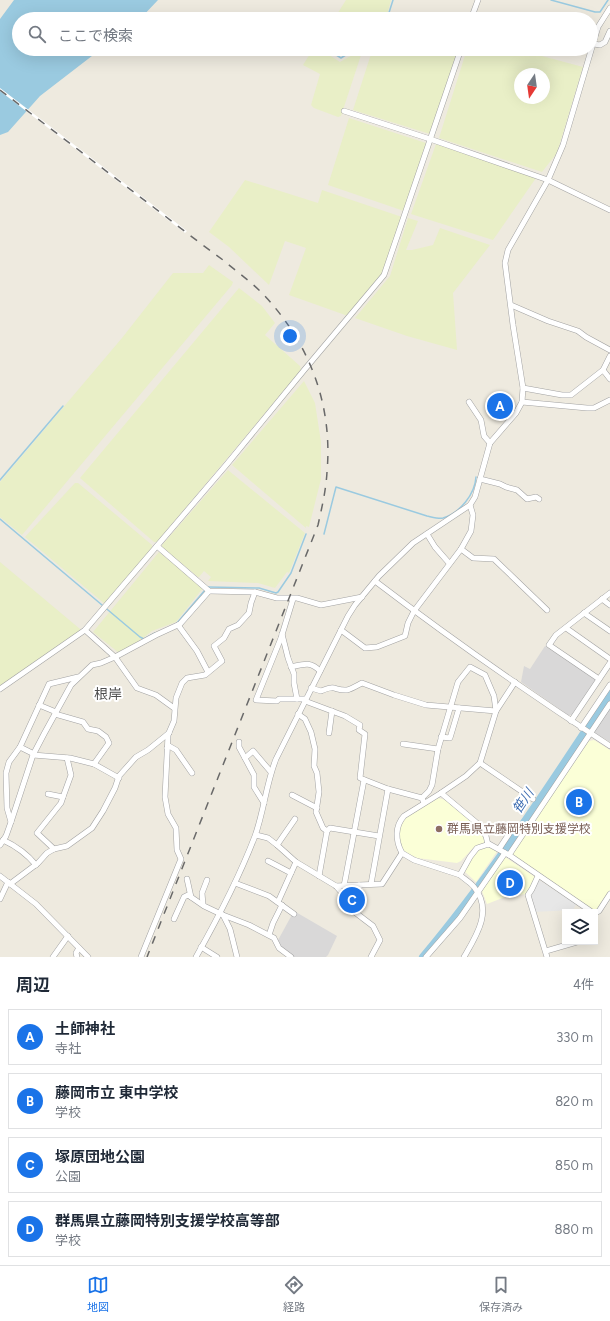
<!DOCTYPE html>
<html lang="ja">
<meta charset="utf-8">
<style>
:root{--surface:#fff;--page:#f6f6f7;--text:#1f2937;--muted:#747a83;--line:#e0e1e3;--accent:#1a73e8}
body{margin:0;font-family:Figtree,"Noto Sans JP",sans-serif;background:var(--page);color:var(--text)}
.controls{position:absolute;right:12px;bottom:12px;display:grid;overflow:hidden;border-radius:0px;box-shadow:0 4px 16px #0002}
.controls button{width:36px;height:36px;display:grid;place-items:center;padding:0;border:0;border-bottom:1px solid var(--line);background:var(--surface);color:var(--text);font:20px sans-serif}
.compass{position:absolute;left:514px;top:68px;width:36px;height:36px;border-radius:50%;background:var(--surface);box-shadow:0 4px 16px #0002;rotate:193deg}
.you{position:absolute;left:290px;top:336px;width:14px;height:14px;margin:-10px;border:3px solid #fff;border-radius:50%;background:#1a73e8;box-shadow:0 0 0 6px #1a73e833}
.badge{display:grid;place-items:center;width:26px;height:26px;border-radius:50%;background:var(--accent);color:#fff;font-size:13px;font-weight:700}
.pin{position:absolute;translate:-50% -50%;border:2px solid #fff;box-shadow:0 1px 4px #0006}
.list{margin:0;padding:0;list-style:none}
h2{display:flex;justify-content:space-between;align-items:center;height:52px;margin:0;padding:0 16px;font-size:17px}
h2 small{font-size:13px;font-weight:400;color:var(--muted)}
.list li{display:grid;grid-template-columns:26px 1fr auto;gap:12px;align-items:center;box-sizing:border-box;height:56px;margin:0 8px 8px;padding:0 8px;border:1px solid var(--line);border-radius:0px}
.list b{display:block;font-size:15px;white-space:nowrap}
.list p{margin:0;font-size:13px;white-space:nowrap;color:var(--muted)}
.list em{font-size:13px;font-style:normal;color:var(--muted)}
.icon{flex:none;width:22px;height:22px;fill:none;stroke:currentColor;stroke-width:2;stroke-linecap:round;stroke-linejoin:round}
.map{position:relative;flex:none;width:610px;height:957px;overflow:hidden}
.search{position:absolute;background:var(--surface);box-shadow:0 4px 16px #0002;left:12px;right:12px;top:12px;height:44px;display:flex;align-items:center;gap:10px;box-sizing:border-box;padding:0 14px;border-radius:22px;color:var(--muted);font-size:15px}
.sheet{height:308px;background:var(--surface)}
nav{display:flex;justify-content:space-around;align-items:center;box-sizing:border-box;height:56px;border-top:1px solid var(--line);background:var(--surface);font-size:11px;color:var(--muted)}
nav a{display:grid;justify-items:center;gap:2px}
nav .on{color:var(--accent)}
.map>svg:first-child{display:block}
</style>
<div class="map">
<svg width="610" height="957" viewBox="0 0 610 957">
<rect width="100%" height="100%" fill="#eeeadf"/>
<g fill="#d9d8d8">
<path d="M545,646l51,33 -24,36h-4l-47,-33 3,-16 6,3z"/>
<path d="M610,707v35l-15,-9v-4z"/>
<path d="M294,911l43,25 -9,19 -2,2h-33l-10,-6 -6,-9z"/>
</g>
<g fill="#fbffd7">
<path d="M594,740l16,10v140l-13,20 -3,1 -81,-55v-3l76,-112z"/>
<path d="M438,798l8,2 30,25 9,16 -1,2 -11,5 -12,13 -4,2 -40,-5 -15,-8 -4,-18 7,-14z"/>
<path d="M491,847l7,3 -22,32 -12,-11 12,-19 6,-4z"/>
<path d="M505,857l30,20 -5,12 -4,5 -21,3 -18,7 -5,-13z"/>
</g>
<g fill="#e9efc7" fill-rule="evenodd">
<path d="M346,0h45l-5,19h-52z"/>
<path d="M313,49h7l20,13 23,-13 -22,67 -3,1 -24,-9 -3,-3 9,-31 -17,-9z"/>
<path d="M378,49h81l-29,85 -77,-24 18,-56z"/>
<path d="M467,49h49l67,18 -26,86 -15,19 -103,-34zM520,74h24v24h-24z"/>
<path d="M349,118l77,25 -22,68 -76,-26z"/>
<path d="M436,144l100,34 -43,62 -82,-26z"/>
<path d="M245,180l73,23 4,-13 80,27 -20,57 -34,42 -59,-21 17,-47 -21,-7 -16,44 -40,-38 -20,-15z"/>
<path d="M408,218l10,3 -12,29h6l21,-5 7,-17 50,17 -37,48 4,57 -50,-14 -52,-18 35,-42z"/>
<path d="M209,265l24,17 -1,3 -210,250 -22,-18v-35l122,-144 51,-65h30z"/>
<path d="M239,288l23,18 13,17 -10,12 35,31 1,4 -144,172h-3l-74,-64z"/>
<path d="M304,381l11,22 6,39v37l-12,48 -3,-1v2l-74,-63z"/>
<path d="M228,470l77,63 -16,40 -2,-1 -12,16 -17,-5 -50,-2 3,-4 -7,-6 -5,6h-1l-36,-30v-2z"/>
<path d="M75,483h3l74,62v4l-47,55 -80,-67z"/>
<path d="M159,552l44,36 -27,34 -24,9 -14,11 -19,11 -26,-21z"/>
<path d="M0,562l80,67v2l-80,56z"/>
</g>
<path fill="#b5fec2" d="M357,887v6l-3,17 -13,-21z"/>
<path fill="#e7e7e7" d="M538,880h1l37,24 -3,6 -40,2 -3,-14z"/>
<path fill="#9acae0" d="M14,0h144l-18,19h-121v30h82l-61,47 -32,36 -8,3v-116z"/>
<path fill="#fff" d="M0,88l187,143 -2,2 -185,-142z"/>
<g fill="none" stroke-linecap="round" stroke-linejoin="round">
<g stroke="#9acae0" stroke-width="1.5">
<path d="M551,0l44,12h5l8,-12"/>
<path d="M387,19l6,-19"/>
<path d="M327,49l14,9 14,-9"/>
<path d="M0,480l63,-74"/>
<path d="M0,519l140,118 4,2 11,-6"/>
<path d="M324,534l12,-47 91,29c5,1 12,3 16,2 17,-5 32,-24 33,-41"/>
<path d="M208,587l51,1 17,5 2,-1 13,-19 15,-39"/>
<path d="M177,623l28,-33"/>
</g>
<path stroke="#9acae0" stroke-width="8" d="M423,957c69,-82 128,-174 187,-263"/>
<g stroke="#a2a2a2" stroke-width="6">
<g id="minor">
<path d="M471,19l7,-19"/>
<path d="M594,44l6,1 5,-3 5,-11"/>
<path d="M344,111l86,28 118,41 62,30"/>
<path d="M511,305l37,16 30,10 8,6 24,13"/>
<path d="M603,370l7,9"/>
<path d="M523,388l39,7h9l32,-25 7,-14"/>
<path d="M469,402l12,18 3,16 6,7"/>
<path d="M522,402l65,6h7l16,-8"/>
<path d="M480,479l20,5 6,3 11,3 10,9 9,-2 3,2"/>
<path d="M427,534l8,13 14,16"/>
<path d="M157,546l52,45 46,1 22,6h20l24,7 41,-8"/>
<path d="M461,549l12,9 21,1 53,51"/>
<path d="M375,581c76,58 155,113 235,165"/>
<path d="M293,599l-12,39 -25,62 21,1 2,-2h27"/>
<path d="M602,599l8,6"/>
<path d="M584,613l26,18"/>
<path d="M178,625l19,26 11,21"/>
<path d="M566,628l44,31"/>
<path d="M85,630l30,27 22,31 19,7 18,13"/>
<path d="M341,630l24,18 12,-1 28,-11 3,-13 6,-12 47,-62 10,-18 2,-16 -3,-10"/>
<path d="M282,634l6,24 6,16v9l3,16"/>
<path d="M291,667c13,-3 19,-6 29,4"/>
<path d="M599,679l-50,-34 7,-10 54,-42"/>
<path d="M311,688l10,3c16,-7 13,0 26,-1 5,-1 11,-5 15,-7l32,12 32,10 70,6 19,-29"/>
<path d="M0,689l85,-59 142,-166 78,-95 79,-94 77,-226"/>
<path d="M305,701l40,15 15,9 -1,5 6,4 -5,44 28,11 34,9 2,5"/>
<path d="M39,705l17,7"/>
<path d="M55,714l28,8 5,7 10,2 8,6 3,6 -15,21"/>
<path d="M298,714l7,5 6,13 4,17 -1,17 3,7 2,19 -3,20 7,16 4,3 -8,45"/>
<path d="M571,721l39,-58"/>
<path d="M581,728l29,-43"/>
<path d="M329,733l3,-22"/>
<path d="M441,737l9,1 9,-30"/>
<path d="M239,742v5l15,28v12l10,16"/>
<path d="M403,744l35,5"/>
<path d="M20,747l14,7"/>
<path d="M167,748l2,-2 7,4 16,23"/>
<path d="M33,755l37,3 24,6 25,14"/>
<path d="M245,758l8,-7 18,21"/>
<path d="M480,763l53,36"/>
<path d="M48,794l15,3"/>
<path d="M292,795l25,13"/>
<path d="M422,798l7,-7 3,-6 6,-36 20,-67 12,-15 15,8 9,21 2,15 -16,52 -14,13 -25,17"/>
<path d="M11,822l-4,-14 -1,-35 3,-11 11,-15 29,-63 29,-7"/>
<path d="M327,831l3,-3 49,8"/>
<path d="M256,835l12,3 9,7 19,17 40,24 7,8 9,16 21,16 7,14 -9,17"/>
<path d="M3,840c13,6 24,14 33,25"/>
<path d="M0,845l6,-9 5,-14 22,-67 11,-21 27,-49 21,-20 9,-2 14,-6 41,-22 24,-11 29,-33"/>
<path d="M277,845l18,-26"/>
<path d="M54,849l-17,-16 24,-30 2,-6 8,-22 -4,-17"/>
<path d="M499,849l10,-15"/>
<path d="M402,853c-7,-13 -7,-27 2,-37l37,-23 37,31 8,12 2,9"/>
<path d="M509,855l101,-151"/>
<path d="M268,861l23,12"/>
<path d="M460,875c4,4 10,7 14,12 19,23 3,48 -10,70"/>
<path d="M0,876l36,28 52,53"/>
<path d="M538,876l-6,13 -4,6 19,62"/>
<path d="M187,879l4,18"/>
<path d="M235,883l34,13 25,18"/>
<path d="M10,884l28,-21 9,-10 7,-4 13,-3 25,-18 11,-17 12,-23 4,-12 17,-19 12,-7 21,-17"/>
<path d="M371,884l17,-95"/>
<path d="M336,886l46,-2 20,-31 12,7 46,15 10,-18 7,-9 12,-4 20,11 83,57"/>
<path d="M344,886l20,-106"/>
<path d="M0,899l8,-17"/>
<path d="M278,902l18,-40"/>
<path d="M203,905l-1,-12 5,-13"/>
<path d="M355,912l4,-20v-7"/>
<path d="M595,913l4,-2 11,-17"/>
<path d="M223,915l7,14 7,28"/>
<path d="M174,919l10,-22 4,-2 16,11 19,9 26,10 25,13 5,10 12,9"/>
<path d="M269,935l4,-12 9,-18"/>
<path d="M201,947l16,10"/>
<path d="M546,951l31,-9"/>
<path d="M53,957l15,-21"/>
<path d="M77,957l-1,-4 3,-5"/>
<path d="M141,957l40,-98 -4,-9 -1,-22 -8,-14 -3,-17 3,-62 6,-14 2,-23 6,-15 5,-5 18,-3 17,-14 -8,-15 10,-8 5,-9 9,-4 11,-12 2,-10 4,-11"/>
<path d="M196,957c22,-39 43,-79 59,-121 9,-25 11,-52 21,-77l72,-143 7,-11 24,-29 34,-33 57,-38 5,-8 15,-54 26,-30 6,-11 1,-14 -10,-63 -8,-62 3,-13 40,-70 15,-35 35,-118 12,-19"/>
<path d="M426,957l34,-39 45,-65"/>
</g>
</g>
<use href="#minor" stroke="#fff" stroke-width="5"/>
<path stroke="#696969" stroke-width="1.5" stroke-dasharray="8 8" stroke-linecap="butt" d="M0,90c55,42 110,84 165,126 19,15 39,30 58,44 13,11 27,21 39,33 47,49 71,111 65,179 -1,18 -5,35 -9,53l-171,432"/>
</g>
<circle fill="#8d6e63" stroke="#fff" stroke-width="1.5" cx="439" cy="829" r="4"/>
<g text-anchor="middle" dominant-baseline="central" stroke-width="4" stroke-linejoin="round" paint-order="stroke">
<g font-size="12" fill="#785e54" stroke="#fff" text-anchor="start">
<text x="447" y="829">群馬県立藤岡特別支援学校</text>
</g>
<g font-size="13" font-style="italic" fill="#3f6eb2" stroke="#fff">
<text transform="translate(523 801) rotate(-56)">笹川</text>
</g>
<g font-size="14" fill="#4e4e4e" stroke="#fff">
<text x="108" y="694">根岸</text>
</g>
</g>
</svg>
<div class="controls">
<button><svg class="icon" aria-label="layers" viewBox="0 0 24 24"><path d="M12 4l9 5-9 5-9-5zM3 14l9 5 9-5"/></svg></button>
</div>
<svg class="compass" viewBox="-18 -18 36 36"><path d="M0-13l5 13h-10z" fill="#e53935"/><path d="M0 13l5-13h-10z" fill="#747a83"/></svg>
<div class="you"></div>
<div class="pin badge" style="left:500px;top:406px">A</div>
<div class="pin badge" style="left:579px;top:802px">B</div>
<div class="pin badge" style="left:352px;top:900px">C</div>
<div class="pin badge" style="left:510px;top:883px">D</div>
<div class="search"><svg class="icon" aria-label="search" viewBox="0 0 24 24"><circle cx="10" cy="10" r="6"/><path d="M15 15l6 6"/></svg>ここで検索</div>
</div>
<section class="sheet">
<h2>周辺<small>4件</small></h2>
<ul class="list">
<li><span class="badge">A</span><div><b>土師神社</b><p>寺社</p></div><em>330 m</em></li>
<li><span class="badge">B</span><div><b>藤岡市立 東中学校</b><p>学校</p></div><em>820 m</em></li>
<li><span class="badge">C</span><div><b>塚原団地公園</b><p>公園</p></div><em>850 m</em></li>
<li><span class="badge">D</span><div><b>群馬県立藤岡特別支援学校高等部</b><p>学校</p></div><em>880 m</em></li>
</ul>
</section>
<nav>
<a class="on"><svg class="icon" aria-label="map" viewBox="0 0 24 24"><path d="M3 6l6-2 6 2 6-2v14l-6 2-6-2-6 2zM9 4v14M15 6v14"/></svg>地図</a>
<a><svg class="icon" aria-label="directions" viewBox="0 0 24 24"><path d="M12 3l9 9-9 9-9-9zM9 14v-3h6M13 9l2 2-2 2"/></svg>経路</a>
<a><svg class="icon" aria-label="saved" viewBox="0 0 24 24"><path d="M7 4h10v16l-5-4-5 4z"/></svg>保存済み</a>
</nav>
